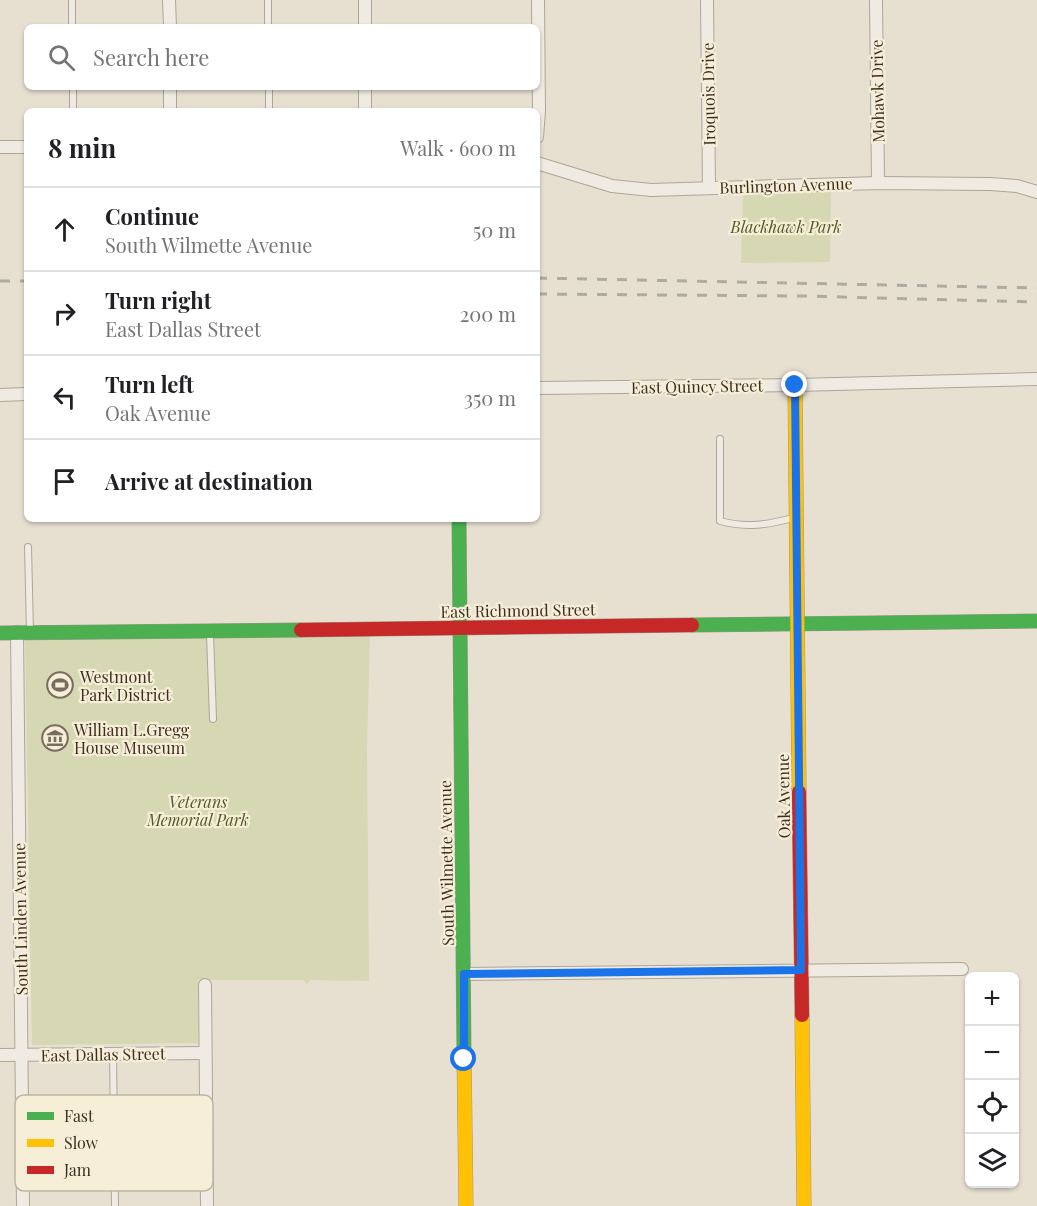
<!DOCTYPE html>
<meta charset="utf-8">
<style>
:root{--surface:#fff;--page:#f6f6f6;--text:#202124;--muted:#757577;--line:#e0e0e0}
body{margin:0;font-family:"Playfair Display",serif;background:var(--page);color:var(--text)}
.controls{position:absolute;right:18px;bottom:18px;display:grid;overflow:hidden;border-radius:9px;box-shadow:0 2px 4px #0004}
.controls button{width:54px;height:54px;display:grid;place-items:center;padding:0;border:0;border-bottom:2px solid var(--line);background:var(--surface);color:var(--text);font:30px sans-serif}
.stop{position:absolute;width:18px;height:18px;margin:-14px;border:4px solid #1a73e8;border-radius:50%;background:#fff}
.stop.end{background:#1a73e8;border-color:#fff;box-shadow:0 2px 6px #0008}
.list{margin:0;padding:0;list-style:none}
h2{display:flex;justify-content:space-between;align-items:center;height:78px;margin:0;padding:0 24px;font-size:26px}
h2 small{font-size:20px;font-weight:400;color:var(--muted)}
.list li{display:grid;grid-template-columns:39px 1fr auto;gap:18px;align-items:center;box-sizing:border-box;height:84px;padding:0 24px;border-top:2px solid var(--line)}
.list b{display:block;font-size:22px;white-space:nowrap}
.list p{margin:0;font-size:20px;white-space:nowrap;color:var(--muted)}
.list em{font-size:20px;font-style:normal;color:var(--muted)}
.icon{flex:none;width:33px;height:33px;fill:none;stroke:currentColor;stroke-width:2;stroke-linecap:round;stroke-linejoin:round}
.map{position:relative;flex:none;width:1037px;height:1206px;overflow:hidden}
.search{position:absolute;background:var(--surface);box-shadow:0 2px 4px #0004;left:24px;top:24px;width:516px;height:66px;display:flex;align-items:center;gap:15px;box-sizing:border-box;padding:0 21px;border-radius:9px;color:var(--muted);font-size:22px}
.panel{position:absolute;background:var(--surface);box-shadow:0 2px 4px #0004;left:24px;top:108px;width:516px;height:414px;border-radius:9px}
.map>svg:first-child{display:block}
</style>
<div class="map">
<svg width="1037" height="1206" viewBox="0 0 1037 1206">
<rect width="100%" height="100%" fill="#e7e0d1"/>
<g fill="#d6d7b3">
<path d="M831,189l-1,73 -89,1 2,-71z"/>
<path d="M370,634l-3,113 2,234 -58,-1 -4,4 -4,-4h-105v63l-166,2 -7,-408z"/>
</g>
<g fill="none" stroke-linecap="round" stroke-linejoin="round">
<g stroke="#ada599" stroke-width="8">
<g id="lane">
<path d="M72,0v27"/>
<path d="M268,0v27"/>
<path d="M73,87v24"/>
<path d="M269,87v24"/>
<path d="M720,439v82c26,7 47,4 73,-3"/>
<path d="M28,547l2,85"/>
<path d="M210,634l3,85"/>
<path d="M113,1054l2,152"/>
</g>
</g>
<g stroke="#ada599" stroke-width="14">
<g id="street">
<path d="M169,0l1,27"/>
<path d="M365,0v27"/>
<path d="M707,0l2,188"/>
<path d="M876,0l2,183"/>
<path d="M170,87v24"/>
<path d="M365,87v24"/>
<path d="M537,137l2,-26 -1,-111"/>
<path d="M0,147h27"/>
<path d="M537,163l75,23 39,4 227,-7 112,1 27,2 20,6"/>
<path d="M537,388l258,-3 242,-6"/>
<path d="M0,395l27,-1"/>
<path d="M17,632l6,574"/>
<path d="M463,974l499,-5"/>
<path d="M205,985l2,221"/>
<path d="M0,1055l205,-2"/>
</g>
</g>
<g stroke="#9c958a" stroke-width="15">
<g id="fast">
<path d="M459,519l5,533"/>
<path d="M692,625l345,-4"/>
<path d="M0,633l301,-3"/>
</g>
</g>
<g stroke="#9c958a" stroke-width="15">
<g id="slow">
<path d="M795,385l4,407"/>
<path d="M802,1015l2,191"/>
<path d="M464,1052l2,154"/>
</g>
</g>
<g stroke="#9c958a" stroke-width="15">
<g id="jam">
<path d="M301,630l391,-5"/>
<path d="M799,792l3,223"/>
</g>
</g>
<use href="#lane" stroke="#efebe3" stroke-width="6"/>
<use href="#street" stroke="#efebe3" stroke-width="12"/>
<use href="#fast" stroke="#4caf50" stroke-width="14"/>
<use href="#slow" stroke="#ffc107" stroke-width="14"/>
<use href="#jam" stroke="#c62828" stroke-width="14"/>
<g stroke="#afaaa2" stroke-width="3" stroke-dasharray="10 10" stroke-linecap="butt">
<path d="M537,278l500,10"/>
<path d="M0,281h27"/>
<path d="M537,294l266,2 234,6"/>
</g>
</g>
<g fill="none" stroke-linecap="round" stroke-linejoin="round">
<path stroke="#1a73e8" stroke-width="8" d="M464,1059v-85l337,-4 -6,-585"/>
</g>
<defs>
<g id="stadium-ring" transform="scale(1.35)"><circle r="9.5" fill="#f7eed8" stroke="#786c5e" stroke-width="1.5"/><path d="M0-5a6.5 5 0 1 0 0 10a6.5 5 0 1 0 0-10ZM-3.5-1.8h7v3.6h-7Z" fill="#786c5e"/></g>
<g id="museum-ring" transform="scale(1.35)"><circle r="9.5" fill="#f7eed8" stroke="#786c5e" stroke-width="1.5"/><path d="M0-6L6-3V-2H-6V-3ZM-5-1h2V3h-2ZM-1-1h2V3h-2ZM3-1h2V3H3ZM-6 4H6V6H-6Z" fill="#786c5e"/></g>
</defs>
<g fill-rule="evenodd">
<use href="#stadium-ring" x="60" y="685"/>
<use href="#museum-ring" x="55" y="738"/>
</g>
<g text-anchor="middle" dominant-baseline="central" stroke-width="4.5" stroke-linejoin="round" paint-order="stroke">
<g font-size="16" fill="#3d2e20" stroke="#f7eed8">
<text transform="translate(877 91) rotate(-91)">Mohawk Drive</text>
<text transform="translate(708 94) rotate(-91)">Iroquois Drive</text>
<text transform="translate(786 185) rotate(-2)">Burlington Avenue</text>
<text transform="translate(697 386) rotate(-1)">East Quincy Street</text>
<text transform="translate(518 610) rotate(-1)">East Richmond Street</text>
<text transform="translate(783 796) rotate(-91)">Oak Avenue</text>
<text transform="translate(446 863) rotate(-91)">South Wilmette Avenue</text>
<text transform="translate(20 919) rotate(-91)">South Linden Avenue</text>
<text transform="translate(103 1054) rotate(-1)">East Dallas Street</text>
</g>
<g font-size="16" font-style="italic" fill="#4d5a26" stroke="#f7eed8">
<text x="786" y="226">Blackhawk Park</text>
<text x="198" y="801">Veterans<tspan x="198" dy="18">Memorial Park</tspan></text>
</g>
<g font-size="16" fill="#3d2e20" stroke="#f7eed8" text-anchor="start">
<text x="80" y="676">Westmont<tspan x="80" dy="18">Park District</tspan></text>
<text x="74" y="729">William L.Gregg<tspan x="74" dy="18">House Museum</tspan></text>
</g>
</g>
<rect x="15" y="1095" width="198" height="96" rx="9" fill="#f7eed8" stroke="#bfb4a1" stroke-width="1.5"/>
<rect x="27" y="1112" width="27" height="8" fill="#4caf50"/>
<rect x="27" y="1139" width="27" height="8" fill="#ffc107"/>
<rect x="27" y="1166" width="27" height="8" fill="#c62828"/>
<g font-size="16" fill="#3d2e20">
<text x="64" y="1122">Fast</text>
<text x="64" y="1149">Slow</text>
<text x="64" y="1176">Jam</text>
</g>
</svg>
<div class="controls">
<button>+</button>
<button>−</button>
<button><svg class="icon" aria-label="locate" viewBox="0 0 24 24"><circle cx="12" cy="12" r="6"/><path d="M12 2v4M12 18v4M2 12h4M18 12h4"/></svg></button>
<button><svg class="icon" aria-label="layers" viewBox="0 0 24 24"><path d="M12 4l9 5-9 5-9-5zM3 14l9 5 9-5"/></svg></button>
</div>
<div class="stop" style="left:464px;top:1059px"></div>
<div class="stop end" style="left:795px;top:385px"></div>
<div class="search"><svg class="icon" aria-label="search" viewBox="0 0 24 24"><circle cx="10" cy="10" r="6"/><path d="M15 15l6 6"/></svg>Search here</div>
<section class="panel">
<h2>8 min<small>Walk · 600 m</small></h2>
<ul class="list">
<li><svg class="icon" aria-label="ahead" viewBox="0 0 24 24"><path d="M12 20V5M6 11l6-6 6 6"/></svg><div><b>Continue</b><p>South Wilmette Avenue</p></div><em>50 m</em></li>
<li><svg class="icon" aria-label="right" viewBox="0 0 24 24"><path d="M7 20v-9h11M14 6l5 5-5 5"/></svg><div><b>Turn right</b><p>East Dallas Street</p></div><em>200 m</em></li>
<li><svg class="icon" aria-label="left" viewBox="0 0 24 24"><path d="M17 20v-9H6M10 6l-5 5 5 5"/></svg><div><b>Turn left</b><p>Oak Avenue</p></div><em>350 m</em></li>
<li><svg class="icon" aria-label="arrive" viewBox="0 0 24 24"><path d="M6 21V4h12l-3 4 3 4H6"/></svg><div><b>Arrive at destination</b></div></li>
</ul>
</section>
</div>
